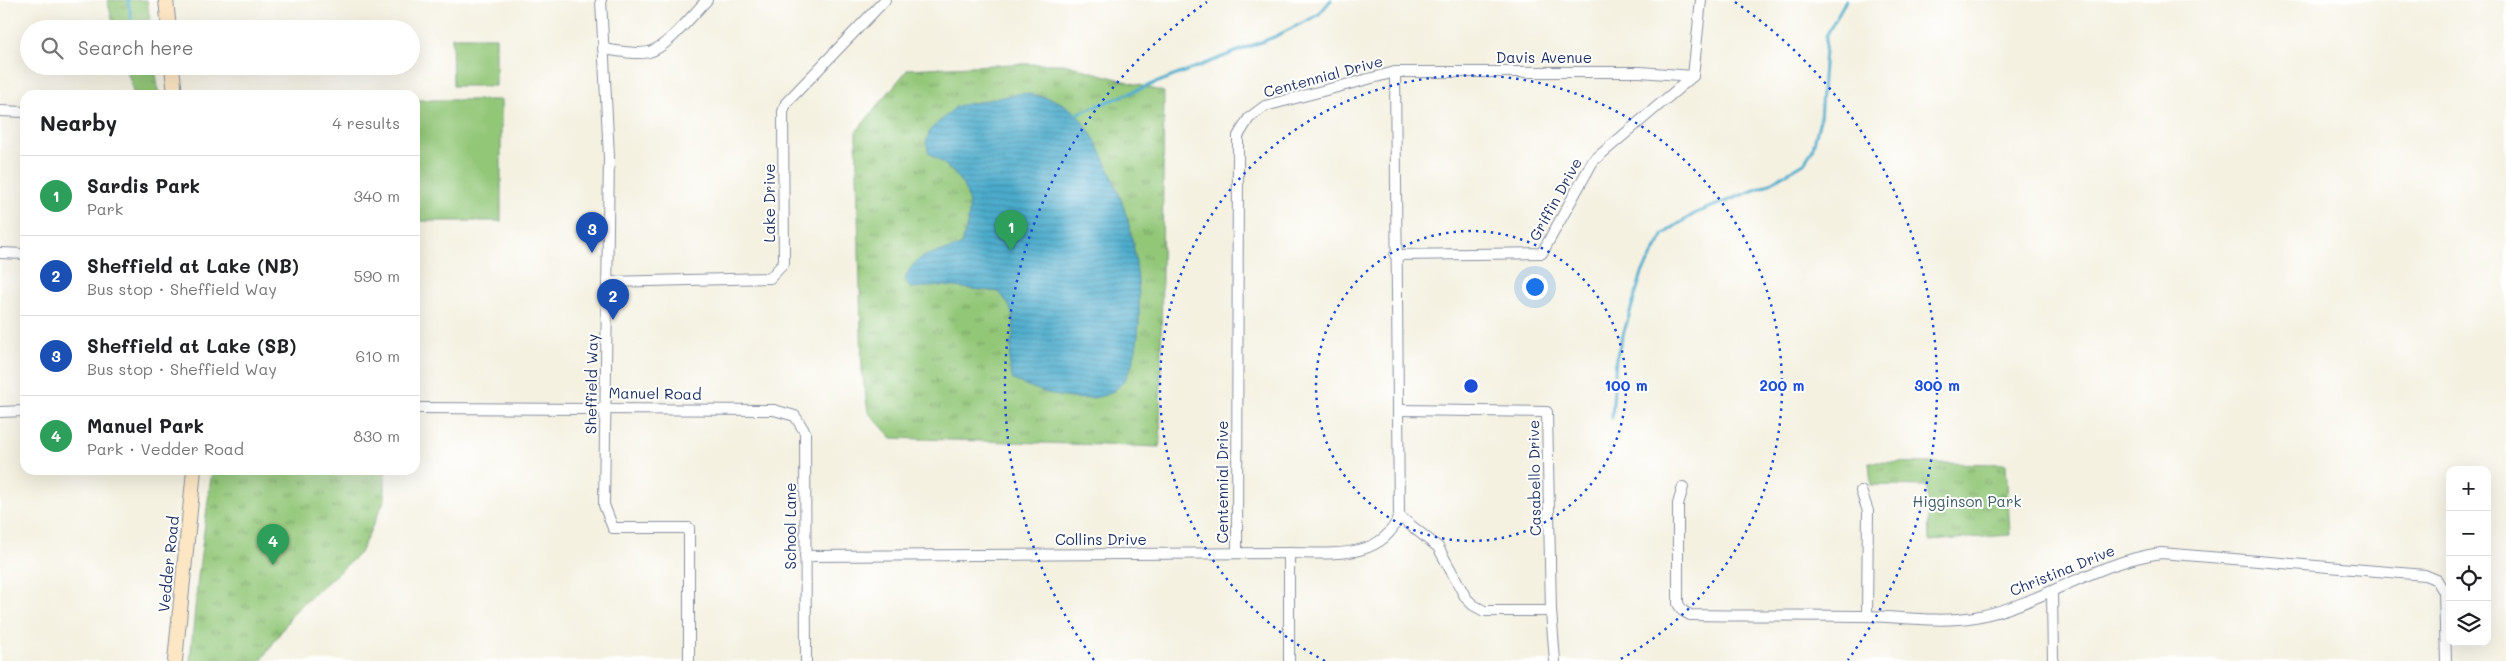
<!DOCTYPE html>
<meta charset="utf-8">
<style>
:root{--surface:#fff;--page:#f6f6f6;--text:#202124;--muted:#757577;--line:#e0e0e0;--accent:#1a73e8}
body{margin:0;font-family:Mali,sans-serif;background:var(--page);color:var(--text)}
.controls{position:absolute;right:15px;bottom:15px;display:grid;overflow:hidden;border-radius:10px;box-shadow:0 5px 20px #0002}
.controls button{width:45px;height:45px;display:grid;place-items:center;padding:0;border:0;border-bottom:1px solid var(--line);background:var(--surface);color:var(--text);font:25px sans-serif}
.you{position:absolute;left:1534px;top:286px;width:18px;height:18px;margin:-12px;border:4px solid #fff;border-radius:50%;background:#1a73e8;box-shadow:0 0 0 8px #1a73e833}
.badge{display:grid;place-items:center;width:32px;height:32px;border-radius:50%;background:var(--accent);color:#fff;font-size:16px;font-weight:700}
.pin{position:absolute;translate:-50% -41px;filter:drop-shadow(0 1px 2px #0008)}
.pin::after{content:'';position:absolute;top:26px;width:18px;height:15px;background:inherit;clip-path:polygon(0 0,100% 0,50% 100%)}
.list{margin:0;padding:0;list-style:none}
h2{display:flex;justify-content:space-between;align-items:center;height:65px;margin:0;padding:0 20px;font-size:21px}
h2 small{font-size:16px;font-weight:400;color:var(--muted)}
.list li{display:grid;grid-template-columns:32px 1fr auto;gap:15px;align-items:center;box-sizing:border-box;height:80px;padding:0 20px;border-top:1px solid var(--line)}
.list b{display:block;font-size:19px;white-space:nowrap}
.list p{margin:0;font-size:16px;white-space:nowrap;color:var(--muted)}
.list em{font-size:16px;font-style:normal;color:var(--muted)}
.icon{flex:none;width:28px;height:28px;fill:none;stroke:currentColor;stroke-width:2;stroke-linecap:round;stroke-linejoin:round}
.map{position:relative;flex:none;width:2506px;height:661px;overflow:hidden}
.search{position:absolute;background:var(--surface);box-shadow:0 5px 20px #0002;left:20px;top:20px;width:400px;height:55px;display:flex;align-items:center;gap:12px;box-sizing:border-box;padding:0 18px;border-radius:28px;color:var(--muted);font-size:19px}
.panel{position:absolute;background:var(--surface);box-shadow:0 5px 20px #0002;left:20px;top:90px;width:400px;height:385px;border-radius:15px}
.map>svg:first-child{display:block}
</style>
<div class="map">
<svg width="2506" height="661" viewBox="0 0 2506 661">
<defs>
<pattern id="park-tufts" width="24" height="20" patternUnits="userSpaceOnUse" patternTransform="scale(1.25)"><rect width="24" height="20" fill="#93c778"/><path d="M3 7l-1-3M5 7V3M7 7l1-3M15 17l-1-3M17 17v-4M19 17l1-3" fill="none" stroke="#77a266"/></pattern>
<pattern id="water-rules" width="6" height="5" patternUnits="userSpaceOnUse" patternTransform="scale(1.25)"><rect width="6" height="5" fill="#4cabcb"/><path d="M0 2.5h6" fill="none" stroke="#3e8ca8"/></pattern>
</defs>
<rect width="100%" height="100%" fill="#fff"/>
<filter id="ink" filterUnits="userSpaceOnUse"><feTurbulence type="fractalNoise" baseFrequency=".02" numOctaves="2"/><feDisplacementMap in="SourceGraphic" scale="10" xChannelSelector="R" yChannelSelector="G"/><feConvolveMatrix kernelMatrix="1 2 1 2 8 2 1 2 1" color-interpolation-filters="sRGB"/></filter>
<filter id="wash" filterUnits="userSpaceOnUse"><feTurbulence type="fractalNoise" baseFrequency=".0096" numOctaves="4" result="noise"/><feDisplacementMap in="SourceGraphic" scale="20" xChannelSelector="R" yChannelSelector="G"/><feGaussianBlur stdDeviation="1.12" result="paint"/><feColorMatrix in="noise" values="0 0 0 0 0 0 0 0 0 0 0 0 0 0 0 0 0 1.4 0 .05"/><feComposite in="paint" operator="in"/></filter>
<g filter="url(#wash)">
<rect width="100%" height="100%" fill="#f4f1e1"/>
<g fill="url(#park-tufts)" stroke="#577b6b">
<path d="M107,0h40l4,29h-36z"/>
<path d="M1013,64h51l100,28 -4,355 -268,-9 -24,-26 -6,-42 -6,-238 52,-63z"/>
<path d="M126,66h29l4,29h-25z"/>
<path d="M1869,462l137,2 4,71 -81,6 -2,-55 -56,-1z"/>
<path d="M212,470h173v29l-25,54 -65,58 -34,50h-71l8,-84z"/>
</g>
<g fill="#93c778" stroke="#577b6b">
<path d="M452,37h44v49h-43z"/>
<rect x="415" y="100" width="86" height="121"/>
</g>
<path fill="url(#water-rules)" stroke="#346d94" d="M1023,93c21,4 36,5 52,20 23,21 49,89 56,120 8,38 22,146 -26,162 -32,10 -63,-3 -92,-15 -13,-33 17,-55 -14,-88l-54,-6 -35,2 -5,-9c11,-28 29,-24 55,-33 19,-44 8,-67 -31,-93l-3,-11 4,-12 27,-24z"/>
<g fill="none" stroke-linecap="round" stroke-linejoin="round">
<g stroke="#4cabcb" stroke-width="3">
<path d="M128,0l5,29"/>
<path d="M1076,114l198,-77 44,-22 13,-15"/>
<path d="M1612,418l4,-60 26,-85 22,-39 11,-8 21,-13 69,-27 39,-23 8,-12 8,-31 6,-84 20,-36"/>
</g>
</g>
</g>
<g filter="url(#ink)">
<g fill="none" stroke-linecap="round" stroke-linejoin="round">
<g stroke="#8890a0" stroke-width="12">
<g id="street">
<path d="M601,0l8,157 -5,348 9,23h76v133"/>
<path d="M603,49c15,2 32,6 46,3 19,-5 44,-38 58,-52"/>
<path d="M1395,72h245l53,4"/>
<path d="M0,111l25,1"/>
<path d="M0,253l25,1"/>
<path d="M1395,255l147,-2 51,-92 100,-85 8,-76"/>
<path d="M608,282l162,-4 14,-15 -1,-151 3,-9 99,-103"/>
<path d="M415,408l359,2 21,6 10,16 1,229"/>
<path d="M1399,410l148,2 4,199 4,50"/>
<path d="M0,412l25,-1"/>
<path d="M1683,487l-5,17v100l5,7 7,4c59,1 117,0 175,1 37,1 74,7 110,1 65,-12 120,-55 186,-64l264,22 12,5 7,12 2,69"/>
<path d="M1861,491l7,20 -1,105"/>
<path d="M1399,516l39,31 28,51 7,7 11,6h67"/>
<path d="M1237,553l1,-417 11,-18 16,-12 130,-34 4,444c-17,45 -70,37 -110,37"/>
<path d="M805,556l484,-3v108"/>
<path d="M2052,593l1,68"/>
</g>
</g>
<g stroke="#8890a0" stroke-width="16">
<g id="secondary">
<path d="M166,0l3,29"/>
<path d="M172,66l3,29"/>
<path d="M175,661l19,-191"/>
</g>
</g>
<use href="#street" stroke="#fff" stroke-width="10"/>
<use href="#secondary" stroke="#fce6c4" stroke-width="14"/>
</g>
</g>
<g fill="none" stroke="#1d4ed8" stroke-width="2.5" stroke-dasharray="2.5 5">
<circle cx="1471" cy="386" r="155"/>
<path d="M1325 661A311 311 0 1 1 1617 661"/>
<path d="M1094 660A466 466 0 0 1 1207 2M1735 2A466 466 0 0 1 1848 660"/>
</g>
<g text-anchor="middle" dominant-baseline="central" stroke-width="4" stroke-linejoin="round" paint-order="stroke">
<g font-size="15" fill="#1b2f5e" stroke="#fff">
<text x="1544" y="57">Davis Avenue</text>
<text transform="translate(1323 76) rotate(-15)">Centennial Drive</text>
<text transform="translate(1555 199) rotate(-61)">Griffin Drive</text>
<text transform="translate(769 203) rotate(-90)">Lake Drive</text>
<text transform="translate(591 384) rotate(-89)">Sheffield Way</text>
<text transform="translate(655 393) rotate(1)">Manuel Road</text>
<text transform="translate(1534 478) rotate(-91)">Casabello Drive</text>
<text transform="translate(1222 482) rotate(-90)">Centennial Drive</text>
<text transform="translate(790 526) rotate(-90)">School Lane</text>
<text x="1101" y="539">Collins Drive</text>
<text transform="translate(168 564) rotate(-84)">Vedder Road</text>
<text transform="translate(2062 570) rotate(-22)">Christina Drive</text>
</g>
<g font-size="15" fill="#3f5d66" stroke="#fff">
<text x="1967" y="501">Higginson Park</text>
</g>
</g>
<circle cx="1471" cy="386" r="8" fill="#1d4ed8" stroke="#fff" stroke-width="2.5"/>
<g font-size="15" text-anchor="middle" font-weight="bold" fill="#1d4ed8" stroke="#fff" stroke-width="4" stroke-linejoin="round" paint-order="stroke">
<text x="1626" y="391">100 m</text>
<text x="1782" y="391">200 m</text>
<text x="1937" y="391">300 m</text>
</g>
</svg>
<div class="controls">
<button>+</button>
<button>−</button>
<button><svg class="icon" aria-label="locate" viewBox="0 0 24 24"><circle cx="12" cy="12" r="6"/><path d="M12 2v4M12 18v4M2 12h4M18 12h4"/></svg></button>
<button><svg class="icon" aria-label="layers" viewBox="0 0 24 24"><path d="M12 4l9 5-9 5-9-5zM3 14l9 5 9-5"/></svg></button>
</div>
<div class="you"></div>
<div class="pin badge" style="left:1011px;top:251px;background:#2e9e5b">1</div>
<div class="pin badge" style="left:613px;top:320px;background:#1a4fb4">2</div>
<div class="pin badge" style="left:592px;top:253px;background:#1a4fb4">3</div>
<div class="pin badge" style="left:273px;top:565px;background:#2e9e5b">4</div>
<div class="search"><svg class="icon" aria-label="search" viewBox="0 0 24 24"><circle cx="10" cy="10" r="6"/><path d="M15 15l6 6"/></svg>Search here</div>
<section class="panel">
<h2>Nearby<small>4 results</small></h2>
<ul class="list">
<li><span class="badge" style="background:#2e9e5b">1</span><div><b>Sardis Park</b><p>Park</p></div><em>340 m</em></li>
<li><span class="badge" style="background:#1a4fb4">2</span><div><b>Sheffield at Lake (NB)</b><p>Bus stop · Sheffield Way</p></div><em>590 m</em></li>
<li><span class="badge" style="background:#1a4fb4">3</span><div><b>Sheffield at Lake (SB)</b><p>Bus stop · Sheffield Way</p></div><em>610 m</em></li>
<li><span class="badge" style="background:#2e9e5b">4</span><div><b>Manuel Park</b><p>Park · Vedder Road</p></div><em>830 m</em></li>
</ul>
</section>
</div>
